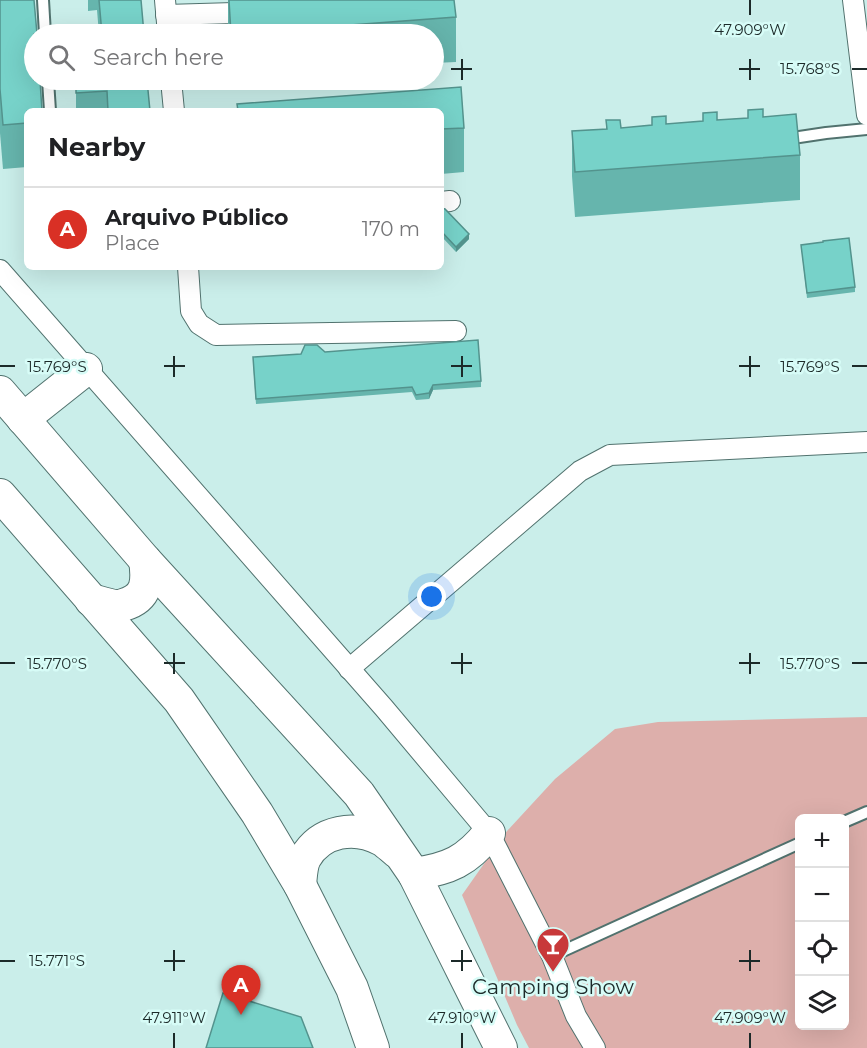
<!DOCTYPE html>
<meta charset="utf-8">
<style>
:root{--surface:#fff;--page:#f6f6f6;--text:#202124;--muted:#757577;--line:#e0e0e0;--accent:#d93025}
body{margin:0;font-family:Montserrat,sans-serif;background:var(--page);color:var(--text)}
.controls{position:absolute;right:18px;bottom:18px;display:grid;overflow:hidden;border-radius:9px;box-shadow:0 6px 24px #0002}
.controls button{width:54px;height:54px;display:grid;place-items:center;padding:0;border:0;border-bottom:2px solid var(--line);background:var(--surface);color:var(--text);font:30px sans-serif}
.you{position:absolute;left:432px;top:597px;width:21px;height:21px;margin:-15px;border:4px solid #fff;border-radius:50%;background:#1a73e8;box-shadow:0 0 0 9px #1a73e833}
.badge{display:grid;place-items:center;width:39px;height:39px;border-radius:50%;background:var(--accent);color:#fff;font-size:20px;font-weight:700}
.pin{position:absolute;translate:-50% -50px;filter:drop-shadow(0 2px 3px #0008)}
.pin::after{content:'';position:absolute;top:32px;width:21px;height:18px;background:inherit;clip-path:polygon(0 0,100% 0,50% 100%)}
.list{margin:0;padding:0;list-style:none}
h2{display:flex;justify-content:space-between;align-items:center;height:78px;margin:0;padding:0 24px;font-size:26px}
h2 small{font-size:20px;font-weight:400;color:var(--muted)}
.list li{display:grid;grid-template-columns:39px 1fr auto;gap:18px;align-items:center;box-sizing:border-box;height:84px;padding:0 24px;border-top:2px solid var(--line)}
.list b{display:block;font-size:22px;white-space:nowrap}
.list p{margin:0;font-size:20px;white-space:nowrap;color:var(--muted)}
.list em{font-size:20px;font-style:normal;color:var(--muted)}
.icon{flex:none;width:33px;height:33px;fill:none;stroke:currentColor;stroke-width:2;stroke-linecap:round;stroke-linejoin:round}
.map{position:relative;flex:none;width:867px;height:1048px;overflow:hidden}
.search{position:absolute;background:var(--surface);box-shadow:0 6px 24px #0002;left:24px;top:24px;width:420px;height:66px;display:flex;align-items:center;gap:15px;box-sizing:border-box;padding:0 21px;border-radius:33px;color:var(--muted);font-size:22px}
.panel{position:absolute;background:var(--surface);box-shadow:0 6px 24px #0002;left:24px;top:108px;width:420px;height:162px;border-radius:9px}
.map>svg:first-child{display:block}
</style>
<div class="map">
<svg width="867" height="1048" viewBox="0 0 867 1048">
<rect width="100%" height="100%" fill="#caeeea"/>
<path fill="#ddafab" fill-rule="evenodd" d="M867,717v331h-338l-12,-23 -55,-130 45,-64 48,-52 60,-50 43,-7zM800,818h44v208h-44z"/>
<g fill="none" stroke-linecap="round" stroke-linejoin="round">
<g stroke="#51726e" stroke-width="14">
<g id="lane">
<path d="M43,0l2,34"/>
<path d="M48,80l2,31"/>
<path d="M786,139l40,-6 41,-4"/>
<path d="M844,822l23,-10"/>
<path d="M552,956l248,-113"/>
</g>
</g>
<g stroke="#51726e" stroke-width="22">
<g id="street">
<path d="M165,0l3,34"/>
<path d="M853,0l14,115"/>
<path d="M166,15l68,-2 19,1"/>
<path d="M171,80l3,31"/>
<path d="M441,202l9,-1"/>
<path d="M188,267l3,44 8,13 17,11 240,-4"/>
<path d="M0,270l384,438 105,125 63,123 24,60 19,32"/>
<path d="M349,669l231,-198 30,-16 257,-13"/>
</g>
</g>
<g stroke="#51726e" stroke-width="34">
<g id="primary">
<path d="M0,392l145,168 214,234 55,80 87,174"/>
<path d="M23,419l63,-50"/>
<path d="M0,495l179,205 78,113 43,72 52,103 21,60"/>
<path d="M91,600c9,2 24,8 32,5 25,-7 25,-24 22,-45"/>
<path d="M414,874c35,-5 53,-13 75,-41"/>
<path d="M300,885c1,-9 1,-19 5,-27 16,-28 50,-33 77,-18 5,3 10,8 15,12"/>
</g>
</g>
<use href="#lane" stroke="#fff" stroke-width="10"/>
<use href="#street" stroke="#fff" stroke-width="20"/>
<use href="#primary" stroke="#fff" stroke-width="32"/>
</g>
<g fill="#66b5ad">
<path d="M0,0l27,111v56l-24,2 -3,-36z"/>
<path d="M88,0h53l3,34h-45l-2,-24 -9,1z"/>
<path d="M228,0h226l2,17v45l-22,1v-29h-206z"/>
<path d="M76,80h71l3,31h-74z"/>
<path d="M461,87l3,41v44l-23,2v-63h-204v-7z"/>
<path d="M748,110l15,7 37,38v45l-225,17 -3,-41v-45l34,-2v-9l15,8 31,-3v-8l14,7 37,-3v-8l14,7 31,-2z"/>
<path d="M441,208l28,31 -13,13 -15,-16z"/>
<path d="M801,245l54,42v5l-48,6z"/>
<path d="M325,352l156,29v6l-48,3 -4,9 -13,1 -4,-8 -156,12 -3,-42z"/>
</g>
<g fill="#53938d">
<path d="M469,234v5l-13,13v-5z"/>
<path d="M433,385v5l-4,9v-6z"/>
</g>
<g fill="#77d2c9" stroke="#53938d" stroke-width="1.5">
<path d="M0,0h34l3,34h-3v46h6l2,31h-15v12l-24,2 -3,-36z"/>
<path d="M99,0h42l3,34h-42z"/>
<path d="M229,0h225l2,17 -225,17z"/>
<path d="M76,80h71l3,31h-42l-1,-20 -31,2z"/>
<path d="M461,87l3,41 -23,1v-18h-203l-1,-7z"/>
<path d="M763,109v8l33,-3 4,41 -225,17 -3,-41 35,-2 -1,-9h14l1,8 31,-3v-8l14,-1v8l37,-3v-8l14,-1v8l31,-2v-8z"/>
<path d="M441,208l4,1 24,25 -13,13 -15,-16z"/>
<path d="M849,238l6,49 -48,6 -6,-48 22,-3v-1z"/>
<path d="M478,340l3,41 -48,4 -4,8 -13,2 -4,-8 -156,12 -3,-42 48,-3 4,-9h12l8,7z"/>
<path d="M223,993l78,24 12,31h-107z"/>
</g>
<path fill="none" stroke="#1c2a29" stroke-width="2" d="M750,0v15M462,59v21M750,59v21M451,69h21M739,69h21M852,69h15M174,356v21M462,356v21M750,356v21M0,366h15M164,366h21M451,366h21M739,366h21M852,366h15M174,653v21M462,653v21M750,653v21M0,663h15M164,663h21M451,663h21M739,663h21M852,663h15M174,950v21M462,950v21M750,950v21M0,961h15M164,961h21M451,961h21M739,961h21M174,1033v15M462,1033v15M750,1033v15"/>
<defs>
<g id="bar-pin" transform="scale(1.725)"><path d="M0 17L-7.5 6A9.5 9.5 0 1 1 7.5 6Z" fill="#c8393a" stroke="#d7fcf7"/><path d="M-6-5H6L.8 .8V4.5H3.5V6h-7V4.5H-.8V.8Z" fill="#fff"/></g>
</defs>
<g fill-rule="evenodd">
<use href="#bar-pin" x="553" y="944"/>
</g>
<g text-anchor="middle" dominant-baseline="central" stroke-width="5" stroke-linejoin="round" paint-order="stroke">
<g font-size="21" fill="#1c2a29" stroke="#d7fcf7">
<text x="553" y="986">Camping Show</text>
</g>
</g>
<g font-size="15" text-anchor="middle" fill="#1c2a29" stroke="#d7fcf7" stroke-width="5" stroke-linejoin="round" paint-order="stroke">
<text x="750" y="35">47.909°W</text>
<text x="810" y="74">15.768°S</text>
<text x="57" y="372">15.769°S</text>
<text x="810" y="372">15.769°S</text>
<text x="57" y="669">15.770°S</text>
<text x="810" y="669">15.770°S</text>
<text x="57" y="966">15.771°S</text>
<text x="174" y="1023">47.911°W</text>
<text x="462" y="1023">47.910°W</text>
<text x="750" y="1023">47.909°W</text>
</g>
</svg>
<div class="controls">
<button>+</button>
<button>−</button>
<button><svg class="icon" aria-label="locate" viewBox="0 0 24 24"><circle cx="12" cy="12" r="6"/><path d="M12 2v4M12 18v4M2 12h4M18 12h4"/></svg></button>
<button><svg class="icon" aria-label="layers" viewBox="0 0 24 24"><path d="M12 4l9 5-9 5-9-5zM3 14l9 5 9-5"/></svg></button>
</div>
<div class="you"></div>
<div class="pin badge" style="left:241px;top:1015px">A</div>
<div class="search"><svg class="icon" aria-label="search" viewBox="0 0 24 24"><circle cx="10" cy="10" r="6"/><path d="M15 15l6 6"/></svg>Search here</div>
<section class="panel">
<h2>Nearby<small></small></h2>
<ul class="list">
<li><span class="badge">A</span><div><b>Arquivo Público</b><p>Place</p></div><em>170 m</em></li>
</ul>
</section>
</div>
